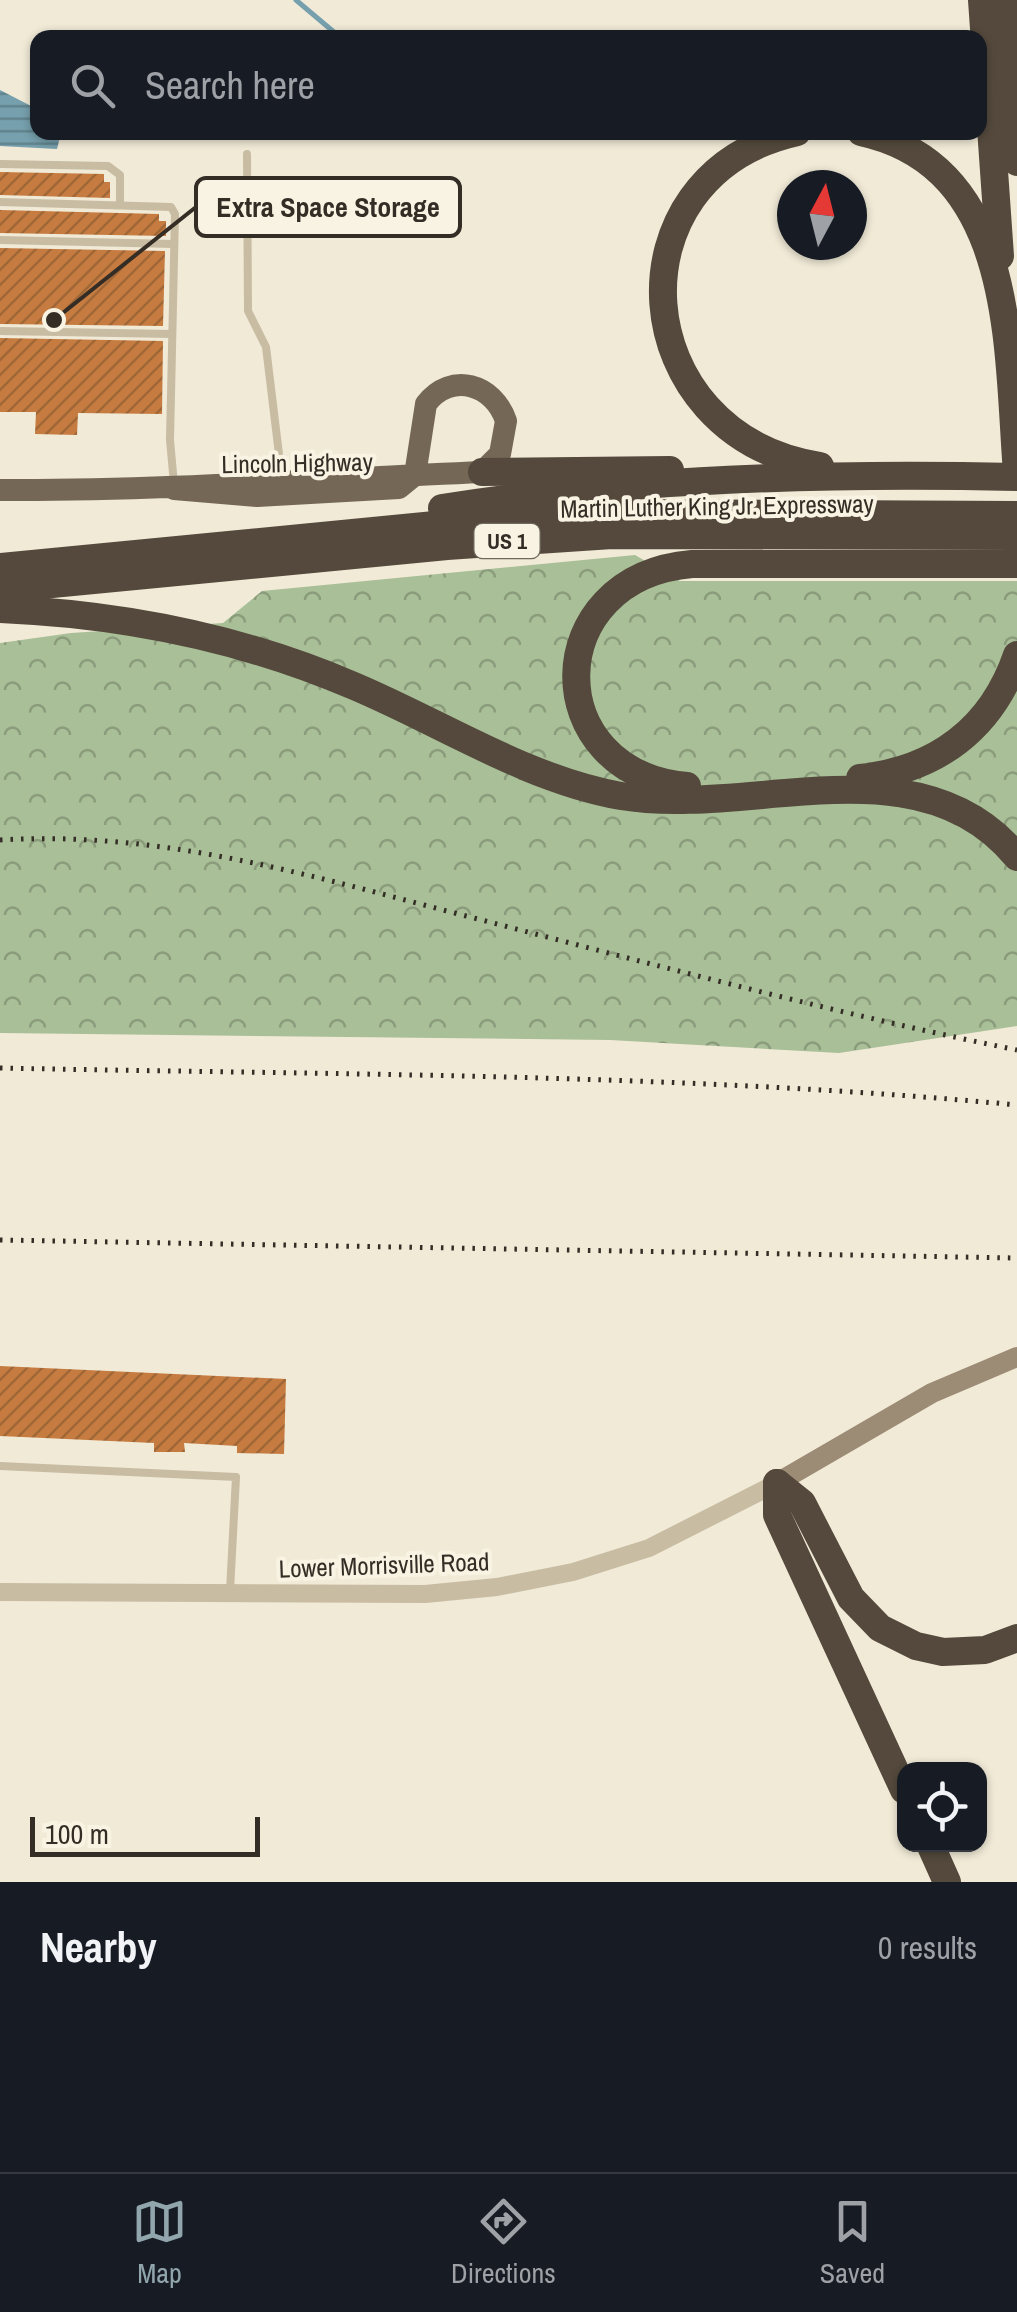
<!DOCTYPE html>
<style>
:root{--surface:#171b24;--page:#242831;--text:#f1f3f6;--muted:#9ea1a6;--line:#363941;--accent:#91a5ad}
body{margin:0;font-family:"Archivo Narrow",sans-serif;background:var(--page);color:var(--text)}
.controls{position:absolute;right:30px;bottom:30px;display:grid;overflow:hidden;border-radius:20px;box-shadow:0 2px 8px #0004}
.controls button{width:90px;height:90px;display:grid;place-items:center;padding:0;border:0;border-bottom:2px solid var(--line);background:var(--surface);color:var(--text);font:50px sans-serif}
.compass{position:absolute;left:777px;top:170px;width:90px;height:90px;border-radius:50%;background:var(--surface);box-shadow:0 2px 8px #0004;rotate:7deg}
.scale{position:absolute;left:30px;bottom:25px;width:230px;box-sizing:border-box;padding-left:10px;border:5px solid #332d25;border-top:0;font-size:28px;line-height:35px;white-space:nowrap;color:#332d25;-webkit-text-stroke:8px #f9f3e3;paint-order:stroke}
.list{margin:0;padding:0;list-style:none}
h2{display:flex;justify-content:space-between;align-items:center;height:130px;margin:0;padding:0 40px;font-size:42px}
h2 small{font-size:32px;font-weight:400;color:var(--muted)}
.icon{flex:none;width:55px;height:55px;fill:none;stroke:currentColor;stroke-width:2;stroke-linecap:round;stroke-linejoin:round}
.map{position:relative;flex:none;width:1017px;height:1882px;overflow:hidden}
.search{position:absolute;background:var(--surface);box-shadow:0 2px 8px #0004;left:30px;right:30px;top:30px;height:110px;display:flex;align-items:center;gap:25px;box-sizing:border-box;padding:0 35px;border-radius:20px;color:var(--muted);font-size:38px}
.sheet{height:290px;background:var(--surface)}
nav{display:flex;justify-content:space-around;align-items:center;box-sizing:border-box;height:140px;border-top:2px solid var(--line);background:var(--surface);font-size:28px;color:var(--muted)}
nav a{display:grid;justify-items:center;gap:5px}
nav .on{color:var(--accent)}
.map>svg:first-child{display:block}
</style>
<div class="map">
<svg width="1017" height="1882" viewBox="0 0 1017 1882">
<defs>
<pattern id="forest-crowns" width="20" height="18" patternUnits="userSpaceOnUse" patternTransform="scale(2.5)"><rect width="20" height="18" fill="#a9bf97"/><path d="M2 6a3 3 0 1 1 6 0M12 15a3 3 0 1 1 6 0" fill="none" stroke="#8a9c7b"/></pattern>
<pattern id="water-rules" width="6" height="5" patternUnits="userSpaceOnUse" patternTransform="scale(2.5)"><rect width="6" height="5" fill="#76a0ad"/><path d="M0 2.5h6" fill="none" stroke="#61838d"/></pattern>
<pattern id="building-hatch" width="6" height="6" patternUnits="userSpaceOnUse" patternTransform="scale(2.5)"><rect width="6" height="6" fill="#c67c40"/><path d="M-1 1l2-2M0 6l6-6M5 7l2-2" fill="none" stroke="#a16635"/></pattern>
</defs>
<rect width="100%" height="100%" fill="#f1ead7"/>
<path fill="url(#forest-crowns)" d="M635,555l45,26h337v445l-178,27 -229,-13 -610,-7v-390l71,-10 152,-10 39,-32z"/>
<path fill="url(#water-rules)" d="M0,90l37,19 1,23 23,1 -4,16 -57,-3z"/>
<g fill="none" stroke-linecap="round" stroke-linejoin="round">
<g stroke="#76a0ad" stroke-width="5">
<path d="M296,0l45,38"/>
<path d="M713,38h14"/>
</g>
</g>
<g fill="url(#building-hatch)">
<path d="M0,172l104,2v8h6v16l-110,-3z"/>
<path d="M0,210l159,4v7h7v15l-166,-3z"/>
<path d="M0,248l165,3 -2,75 -163,-2z"/>
<path d="M0,338l163,3 -1,73 -84,-1 -1,22 -42,-1 1,-22h-36z"/>
<path d="M0,1366l286,13 -2,75 -47,-1v-7l-53,-3 1,9h-31v-9l-154,-7z"/>
</g>
<g fill="none" stroke-linecap="round" stroke-linejoin="round">
<g stroke="#c8bca3" stroke-width="8">
<path d="M247,154l1,157 18,36 16,132"/>
<path d="M0,164l108,2 12,9v29"/>
<path d="M0,202l171,5 4,7 -5,226 4,44"/>
<path d="M0,240l174,4"/>
<path d="M0,331l172,3"/>
<path d="M0,1466l236,11 -6,114"/>
</g>
<path stroke="#c8bca3" stroke-width="18" d="M0,1592l425,2 72,-7 76,-15 76,-24 128,-65"/>
<path stroke="#9c8b75" stroke-width="20" d="M777,1483l155,-90 85,-36"/>
<path stroke="#756756" stroke-width="22" d="M0,490c161,1 322,-11 482,-18l18,-18 6,-33c-12,-37 -55,-50 -80,-17l-11,71 -16,13 -142,8 -83,-7"/>
<g stroke="#54493c" stroke-width="28">
<path d="M982,0l18,256"/>
<path d="M1005,0l12,162"/>
<path d="M797,132c-192,43 -172,304 23,334"/>
<path d="M861,132c156,34 146,216 156,341"/>
<path d="M482,472l188,-2"/>
<path d="M442,508c188,-30 385,-35 575,-31"/>
<path d="M0,567l445,-43 166,-11 406,2"/>
<path d="M0,589l447,-43 165,-11 405,1"/>
<path d="M0,609c121,5 242,29 354,77 88,37 172,93 267,110 130,22 299,-58 396,61"/>
<path d="M860,778c77,-8 132,-50 157,-123"/>
<path d="M687,786c-149,-13 -148,-209 5,-222h325"/>
<path d="M777,1483v32l127,275"/>
<path d="M777,1483l25,20 49,95 29,30 36,18 27,6 42,-2 32,-12"/>
<path d="M930,1844l17,38"/>
</g>
<g stroke="#332d25" stroke-width="5" stroke-dasharray="2.5 8" stroke-linecap="butt">
<path d="M0,840c162,-10 315,37 470,77 182,47 363,96 547,133"/>
<path d="M0,1068c339,7 679,5 1017,37"/>
<path d="M0,1240l1017,18"/>
</g>
</g>
<g text-anchor="middle" dominant-baseline="central" stroke-width="8" stroke-linejoin="round" paint-order="stroke">
<rect fill="#f9f3e3" stroke="#6e685e" stroke-width="2.5" x="474.5" y="524" width="65" height="34" rx="8"/>
<g font-size="22" font-weight="bold" fill="#332d25">
<text x="507" y="541">US 1</text>
</g>
<g font-size="25" fill="#332d25" stroke="#f9f3e3">
<text transform="translate(297 463) rotate(-1)">Lincoln Highway</text>
<text transform="translate(717 506) rotate(-1)">Martin Luther King Jr. Expressway</text>
<text transform="translate(384 1565) rotate(-2)">Lower Morrisville Road</text>
</g>
</g>
<path fill="none" stroke="#332d25" stroke-width="4" d="M54 320L196 207"/>
<circle fill="#332d25" stroke="#f9f3e3" stroke-width="4" cx="54" cy="320" r="10"/>
<rect fill="#f9f3e3" stroke="#332d25" stroke-width="4" x="196" y="178" width="264" height="58" rx="10"/>
<g font-size="28" text-anchor="middle" font-weight="bold" fill="#332d25">
<text x="328" y="217">Extra Space Storage</text>
</g>
</svg>
<div class="controls">
<button><svg class="icon" aria-label="locate" viewBox="0 0 24 24"><circle cx="12" cy="12" r="6"/><path d="M12 2v4M12 18v4M2 12h4M18 12h4"/></svg></button>
</div>
<svg class="compass" viewBox="-18 -18 36 36"><path d="M0-13l5 13h-10z" fill="#e53935"/><path d="M0 13l5-13h-10z" fill="#9ea1a6"/></svg>
<div class="scale">100 m</div>
<div class="search"><svg class="icon" aria-label="search" viewBox="0 0 24 24"><circle cx="10" cy="10" r="6"/><path d="M15 15l6 6"/></svg>Search here</div>
</div>
<section class="sheet">
<h2>Nearby<small>0 results</small></h2>
<ul class="list">
</ul>
</section>
<nav>
<a class="on"><svg class="icon" aria-label="map" viewBox="0 0 24 24"><path d="M3 6l6-2 6 2 6-2v14l-6 2-6-2-6 2zM9 4v14M15 6v14"/></svg>Map</a>
<a><svg class="icon" aria-label="directions" viewBox="0 0 24 24"><path d="M12 3l9 9-9 9-9-9zM9 14v-3h6M13 9l2 2-2 2"/></svg>Directions</a>
<a><svg class="icon" aria-label="saved" viewBox="0 0 24 24"><path d="M7 4h10v16l-5-4-5 4z"/></svg>Saved</a>
</nav>
